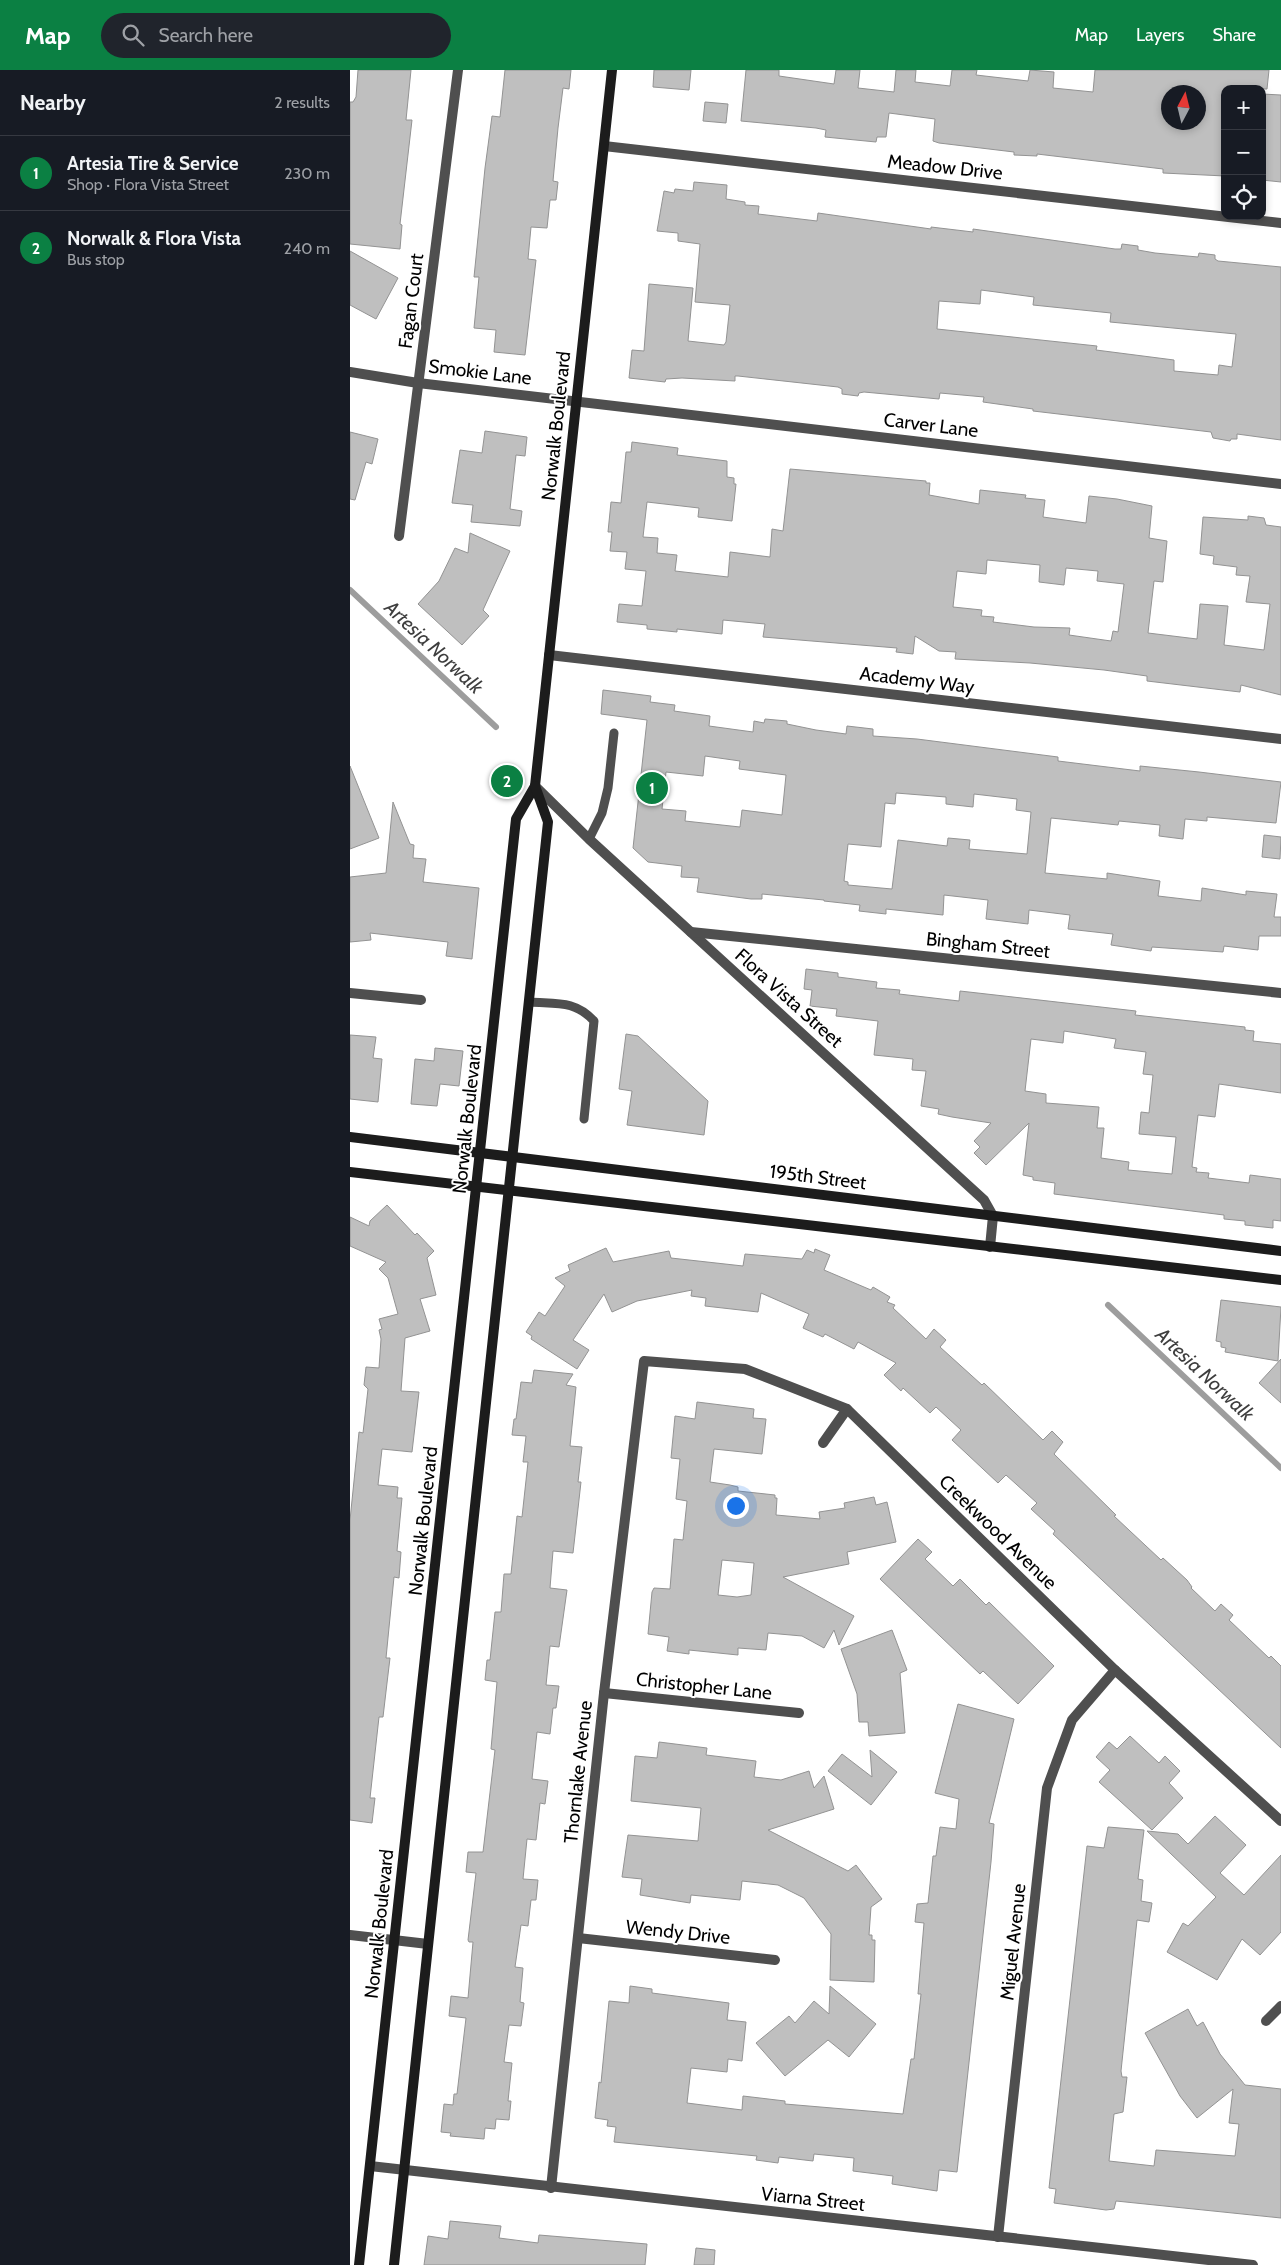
<!DOCTYPE html>
<meta charset="utf-8">
<style>
:root{--surface:#171b24;--page:#20242c;--text:#f1f3f6;--muted:#9ea1a6;--line:#363941;--accent:#0b8043}
body{margin:0;font-family:Cabin,sans-serif;background:var(--page);color:var(--text)}
.controls{position:absolute;right:15px;top:15px;display:grid;overflow:hidden;border-radius:10px;box-shadow:0 2px 8px #0003}
.controls button{width:45px;height:45px;display:grid;place-items:center;padding:0;border:0;border-bottom:1px solid var(--line);background:var(--surface);color:var(--text);font:25px sans-serif}
.compass{position:absolute;left:811px;top:15px;width:45px;height:45px;border-radius:50%;background:var(--surface);box-shadow:0 2px 8px #0003;rotate:7deg}
.you{position:absolute;left:385px;top:1435px;width:18px;height:18px;margin:-12px;border:4px solid #fff;border-radius:50%;background:#1a73e8;box-shadow:0 0 0 8px #1a73e833}
.badge{display:grid;place-items:center;width:32px;height:32px;border-radius:50%;background:var(--accent);color:#fff;font-size:16px;font-weight:700}
.pin{position:absolute;translate:-50% -50%;border:2px solid #fff;box-shadow:0 1px 5px #0006}
.list{margin:0;padding:0;list-style:none}
h2{display:flex;justify-content:space-between;align-items:center;height:65px;margin:0;padding:0 20px;font-size:21px}
h2 small{font-size:16px;font-weight:400;color:var(--muted)}
.list li{display:grid;grid-template-columns:32px 1fr auto;gap:15px;align-items:center;box-sizing:border-box;height:75px;padding:0 20px;border-top:1px solid var(--line)}
.list b{display:block;font-size:19px;white-space:nowrap}
.list p{margin:0;font-size:16px;white-space:nowrap;color:var(--muted)}
.list em{font-size:16px;font-style:normal;color:var(--muted)}
.icon{flex:none;width:28px;height:28px;fill:none;stroke:currentColor;stroke-width:2;stroke-linecap:round;stroke-linejoin:round}
.map{position:relative;flex:none;width:931px;height:2195px;overflow:hidden}
header{display:flex;align-items:center;gap:30px;box-sizing:border-box;height:70px;padding:0 25px;background:var(--accent);color:#fff}
header strong{font-size:24px}
nav{display:flex;gap:28px;margin-inline-start:auto;font-size:18px}
.search{width:350px;height:45px;background:var(--page);display:flex;align-items:center;gap:12px;box-sizing:border-box;padding:0 18px;border-radius:28px;color:var(--muted);font-size:19px}
main{display:flex}
aside{flex:1;background:var(--surface)}
.map>svg:first-child{display:block}
</style>
<header>
<strong>Map</strong>
<div class="search"><svg class="icon" aria-label="search" viewBox="0 0 24 24"><circle cx="10" cy="10" r="6"/><path d="M15 15l6 6"/></svg>Search here</div>
<nav><a>Map</a><a>Layers</a><a>Share</a></nav>
</header>
<main>
<aside>
<h2>Nearby<small>2 results</small></h2>
<ul class="list">
<li><span class="badge">1</span><div><b>Artesia Tire &amp; Service</b><p>Shop · Flora Vista Street</p></div><em>230 m</em></li>
<li><span class="badge">2</span><div><b>Norwalk &amp; Flora Vista</b><p>Bus stop</p></div><em>240 m</em></li>
</ul>
</aside>
<div class="map">
<svg width="931" height="2195" viewBox="0 0 931 2195">
<rect width="100%" height="100%" fill="#fff"/>
<g fill="none" stroke-linecap="round" stroke-linejoin="round">
<g stroke="#9d9d9d" stroke-width="6">
<path d="M0,520l146,137"/>
<path d="M758,1235l173,163"/>
</g>
</g>
<g fill="#bfbfbf" stroke="#939393" fill-rule="evenodd">
<path d="M8,0h53l-5,50h6l-12,104 2,1 -2,24 -50,-5v-142h3l3,-5z"/>
<path d="M155,0h66l-2,19 -6,-1 -5,40 -5,53 5,1 -2,18h-6l-3,28 -16,-1 -3,32 8,1 -11,95 -31,-3 2,-22 -22,-2 5,-51h-5l11,-109 7,-52 8,1z"/>
<path d="M304,0h37l-2,20 -36,-3z"/>
<path d="M396,0h33v6l55,8 2,-14h24l-2,18 36,4 2,-22h20l-1,12 35,4 2,-16h25l-1,5 52,6 2,-11 24,2 -1,16 40,4 2,-22h174l-2,19h-42v87l-62,-3v-4l-126,-15v2l-23,-1v-3l-75,-9 -6,-2 2,-22 -46,-6 -3,24h-9l-1,5 -51,-5 1,-7 -10,-2 -75,-7zM818,22h30v30h-30z"/>
<path d="M912,24l19,1v87l-19,-2z"/>
<path d="M355,32l23,2 -2,19 -23,-2z"/>
<path d="M344,112l33,3 -1,14 19,3v3l14,1 -1,8 59,7 1,-8 113,16v-2l42,5v-3l142,20h6l1,-5 16,2v4l17,3 43,4 1,-4 16,2v4l3,2 63,6v173l-44,-6v5h-6l-1,2 -17,-3 -2,-6 -178,-21v-2l-50,-7 1,-5 -44,-4 -1,6 -75,-7 -5,1 -1,3 -16,-2v-5l-4,-2 -100,-11h-3v5l-53,-3 -16,1 -1,3 -36,-4 3,-28 12,1 5,-67 44,4 -5,53 36,4 2,-3 4,-37 -35,-3 5,-58 -22,-3v-8l-21,-2 7,-40 10,2 1,-4 18,2zM631,220l53,7 -1,8 78,8 -1,9 126,12 -4,33 -13,-2 -1,10 -44,-4v-11l-78,-10 1,-4 -160,-17 2,-28 41,3z"/>
<path d="M0,181l48,27 -22,41 -26,-14z"/>
<path d="M135,361l42,6 -2,19 -9,-1 -6,54 12,2 -2,15 -49,-4 2,-17 -21,-2 8,-53 22,3z"/>
<path d="M0,362l28,7 -6,25 -6,-2 -11,38 -5,-1z"/>
<path d="M282,372l46,6 -1,7 50,6v16l7,1v6h2l-4,37 -34,-4 1,-9 -52,-6 -4,35 15,1 -1,15 20,2 -2,16 53,6 2,-25 40,5 2,-28 11,2 7,-62 136,12v2h4l-1,12 50,9 1,-14 46,5 -1,3 20,2 -2,17 43,6 3,-27 28,3 35,7 -3,32 18,3 -4,41 -9,-1 -6,52 49,6 3,-35 28,2 -4,39 40,5 6,-46 -24,-2 4,-26 -14,-1 1,-8 -24,-3 1,-8 -14,-2 3,-37 45,3v-4l16,2 2,7 15,2v168l-40,-10 -1,7 -93,-11v-5l-43,-6 -74,-7 -75,-4 1,-7 -17,-1 -24,-15 -2,18 -17,-2 1,-4 -134,-11 2,-13 -42,-4 -1,14 -45,-5v3l-30,-3v-4l-30,-3 2,-18 23,2 4,-35 -21,-2 2,-17 -17,-1 2,-19h-4l3,-30 10,1 5,-51h5zM637,490l53,5 -1,17 25,3 2,-17 32,3 -1,10 27,3 -6,48 -5,-1 -2,10 -42,-6 1,-7 -36,-1 -41,-5 1,-5 -13,-1 1,-6 -29,-3 4,-36 29,3z"/>
<path d="M120,463l40,18 -27,59 6,6 -27,29 -44,-41 21,-23 16,-33 13,5z"/>
<path d="M253,620l48,6 -1,6 25,3 -1,6 36,5 -1,10 44,6 1,-11 10,2 1,-4 22,2v3l29,6 30,4 1,-8 26,3v7l44,3 141,18v4l82,10v-5l59,6 82,10 -5,41 -69,-6v4l-22,-2 -2,20 -24,-3 1,-11 -41,-4 -1,4 -67,-7 -6,55 62,6v-6l53,8 -2,15 43,5 1,-13 44,7v-4l31,3 -3,23h7v19h-22l-1,14 -34,-4 -1,6 -71,-5 -1,4 -40,-6 2,-11 -45,-5 2,-14 -41,-5 -1,14 -42,-5 2,-19 -44,-5 -1,20 -57,-6v5l-27,-3 1,-6 -36,-4v-1l-62,-6v5h-11l-54,-7 2,-14 -18,-1 1,-11 -34,-4 -15,-14 14,-128 -46,-6zM355,686l35,5 -1,8 47,6 -4,40 -40,-5 -2,17 -55,-6 1,-10 -24,-2 4,-37 37,4zM546,723l50,4v7l27,3 1,-13 43,5 -1,11 15,2 -4,42 -58,-5 1,-9 -22,-2 -1,8 -49,-6 -6,49 -44,-4v-3l-4,-1 4,-37 33,3 4,-44 10,1z"/>
<path d="M0,696l29,72 -29,11z"/>
<path d="M43,732l17,42 4,1 -1,13 13,1 -3,23 56,6 -7,71 -26,-3 2,-14 -78,-9 1,7 -21,2v-65l36,-4z"/>
<path d="M914,765l17,2 -1,22 -18,-2z"/>
<path d="M456,899l32,4v4l39,5 -1,6 24,2 -1,4 60,7 1,-10 176,20 -1,4 110,12v3l9,1 -1,10 28,3v49l-62,-9 -4,33 -17,-2 -6,52 5,1 -1,4 13,1 -1,5 41,5 1,-8 31,4v42l-8,-1v8l-28,-3v-4l-21,-2v-4l-170,-21 1,-11 -22,-3v-3l-10,-2 6,-52 -43,42 -12,-12 6,-6 -6,-6 17,-18 -39,-6 -14,-3 1,-5 -18,-3 5,-35 -14,-1 1,-11 -39,-4 4,-34 -42,-5 1,-7 -27,-3 2,-16 -8,-1zM714,961l52,8 -2,9 32,4 -3,22 10,1 -4,38 -8,-1 -2,22 37,3 -4,37 -44,-4 1,-8 -28,-4 3,-30h-7l2,-21 -53,-4v-9l-21,-3 6,-52 32,4z"/>
<path d="M276,964l12,2 70,65 -4,34 -77,-10 5,-34 -13,-2z"/>
<path d="M0,965l26,2 -3,21 9,1 -4,43 -28,-3z"/>
<path d="M85,978l28,3 -4,35 -19,-2 -3,22 -26,-2 4,-45 19,2z"/>
<path d="M37,1135l28,30 2,-2 17,18 -7,7 9,37 -16,4 10,32 -25,7 -4,53 18,1 -7,60 -30,-3 -4,36 20,2 -1,11h5l-5,53 4,1 -2,26 -5,-1 -8,81h4l-3,25 -4,34h-4l-9,81h5l-3,25 -22,-3v-300l9,-88 4,1 5,-44 -4,-4 2,-18 13,1 2,-29 -2,-9 3,-1 -3,-10 19,-5 -10,-36 -9,-9 7,-7 -36,-16v-29l19,9 1,-5z"/>
<path d="M256,1178l7,14 56,-11 2,7 72,8 2,-12 57,5 5,-9 7,3 1,-4 15,6 -6,15 47,20 2,-3 17,10 -3,5 8,3 -2,3 33,31 8,-10 12,11 -6,7 42,38 2,-2 59,57 9,-9 11,11 -9,12 62,61 -2,1 47,44 2,-2 24,22 5,7 -1,1 24,23 6,-7 12,11 -4,5 40,38 2,-2 10,10v82l-228,-214 2,-3 -24,-22 6,-6 -31,-28 -8,8 -46,-43 9,-10 -25,-23 -6,6 -27,-25 -2,3 -17,-16 12,-12 -38,-21 -4,7 -29,-15 -2,3 -20,-9 6,-14 -48,-21 -3,19 -53,-6 1,-8 -15,-2 1,-6 -55,11 -25,11 -8,-18 -31,46 16,10 -12,19 -46,-30 1,-3 -6,-4 13,-20 6,4 20,-30 -10,-8 15,-7 -2,-6z"/>
<path d="M871,1230l60,7 -3,54 -53,-9 1,-4 -5,-1v-5l-5,-1z"/>
<path d="M931,1289v44l-22,-20z"/>
<path d="M184,1300l39,4 -7,11 10,2 -6,59 12,1 -4,35h3l-8,71 -20,-2 -3,37 17,2 -8,57 -9,-1 -4,39 13,1 -3,22h-3l-3,26 -13,-2 -5,47 16,2 -3,23 -5,-1 -4,37 -9,-1 -4,40 15,1 -2,20h-5l-3,26 -7,-1 -6,42 8,1 -3,34 4,1 -3,23 -12,-1 -5,37 8,1 -4,38h3l-2,19 -13,-1 -1,10 -10,-1 -1,11 -34,-3 1,-3 -10,-1 3,-28 9,1 1,-11h3l9,-76 -17,-2 2,-20 17,2 5,-56h-4l-1,-2 8,-67 -10,-1 2,-20h15l12,-102 -4,-1 6,-67 -12,-2 2,-20h3l5,-48h6l3,-38h7l6,-58 5,1 6,-55h-5l3,-26 -14,-1 2,-16h2l5,-37 11,1z"/>
<path d="M347,1332l57,7 -1,9 13,1 -4,35 -48,-5 -4,33 20,3 8,2v4l37,4v3h2l-1,17 44,4 -1,-7 26,-4 -1,-5 30,-6 2,8 11,-3 9,40 -49,10 2,12 -66,13 71,39 -15,29 -5,-15 -10,18 -22,-12 -34,-3 -2,17 -28,-2v7l-49,-5v4l-22,-3 2,-14 -21,-3 4,-42 2,-4 16,1 4,-50 9,1 4,-39 -11,-2 4,-40 -9,-1 4,-42 20,3zM372,1490l32,3 -3,32 -14,2 -19,-2z"/>
<path d="M568,1469l14,13 -7,7 28,27 7,-7 26,26 3,-3 65,64 -36,38 -35,-33 -3,3 -100,-95z"/>
<path d="M542,1560l15,40 -7,3 5,60 -36,3 -1,-14h-9l-2,-28 -16,-45z"/>
<path d="M608,1634l56,15 -25,104 5,1 -3,38 -34,310 -18,-2 -2,21 -45,-7 1,-8 -40,-5 1,-13 -40,-4 -1,7 -34,-4 -1,6 -22,-3 1,-4 -143,-14 2,-15 -9,-1 1,-6 -13,-2 4,-36 2,1 8,-82 20,2 1,-17 22,3v4l77,10 -2,17 19,2 -4,39 -14,-2 -1,13 -36,-4 -4,35 55,7 1,-14 42,5v3l118,10 8,-55h3l7,-65h-3l6,-71 -9,-1 2,-18 11,-1 5,-47h3l4,-29 16,2 3,-30 -24,-6z"/>
<path d="M780,1666l29,27 6,-7 15,15 -11,12 14,15 -31,32 -53,-48 11,-12 -14,-13 13,-15 8,7z"/>
<path d="M309,1672l48,6 -1,7 50,6 -2,16 27,3 28,-9 5,17 10,-12 10,33 -66,21 80,41 8,-6 26,34 -11,8 -2,28h3v5h3l-1,42 -44,-2 1,-46 -27,-36 -26,-13 -36,-4 -2,19 -49,-5 -1,8 -50,-8 2,-16 -20,-2 6,-42 70,6 3,-33 -70,-7 4,-45 22,2z"/>
<path d="M520,1680l27,22 -26,33 -43,-34 14,-17 30,23z"/>
<path d="M865,1746l31,29 -26,28 24,22 37,-40v77l-21,23 -18,-16 -25,41 -50,-28 16,-29 5,3 28,-29 -69,-66 31,3 10,10z"/>
<path d="M758,1757l36,3 -6,49 5,1 -2,21 11,2 -3,19 -12,-2 -16,151 1,6h5l-4,35 -9,2 -5,47 45,5 2,-16 79,6 4,-32 -10,-1 4,-34 -36,29 -17,-22 -35,-63 43,-24 9,17 6,-4 17,32 25,31 36,4v129l-165,-17 -2,8 -8,1 -52,-7 2,-14 -7,-1 38,-342 17,2z"/>
<path d="M480,1916l46,38 -27,33 -21,-17 -43,36 -29,-33 33,-27 6,7 19,-22 15,13z"/>
<path d="M100,2151l51,5 -2,12 39,5 1,-8 108,9 -2,21h-221l4,-29 20,3z"/>
<path d="M346,2178l19,2 -1,15h-20z"/>
</g>
<g fill="none" stroke-linecap="round" stroke-linejoin="round">
<g stroke="#4f4f4f" stroke-width="9">
<path d="M239,769l13,-26 6,-25 6,-55"/>
<path d="M180,932c26,2 45,-2 64,19l-10,98"/>
</g>
<g stroke="#4f4f4f" stroke-width="10">
<path d="M254,76l677,77"/>
<path d="M0,302l68,11 863,101"/>
<path d="M49,466l59,-466"/>
<path d="M199,585l732,84"/>
<path d="M185,716l54,53 395,361 9,16 -3,31"/>
<path d="M341,862l590,61"/>
<path d="M0,923l71,7"/>
<path d="M473,1373l24,-34"/>
<path d="M254,1623l195,20"/>
<path d="M0,1865l78,9"/>
<path d="M228,1868l197,22"/>
<path d="M916,1951l15,-15"/>
<path d="M20,2096l883,99"/>
<path d="M201,2118l53,-495 40,-332 101,8 102,40 268,261 166,151"/>
<path d="M648,2167l49,-449 25,-68 43,-50"/>
</g>
<g stroke="#1c1c1c" stroke-width="10">
<path d="M0,1067l931,114"/>
<path d="M0,1102l931,108"/>
<path d="M9,2195l157,-1446 19,-33 77,-716"/>
<path d="M44,2195l154,-1443 -13,-36"/>
</g>
</g>
<g text-anchor="middle" dominant-baseline="central" stroke-width="4" stroke-linejoin="round" paint-order="stroke">
<g font-size="19" fill="#000" stroke="#fff">
<text transform="translate(595 97) rotate(6)">Meadow Drive</text>
<text transform="translate(61 231) rotate(-83)">Fagan Court</text>
<text transform="translate(130 302) rotate(7)">Smokie Lane</text>
<text transform="translate(581 355) rotate(7)">Carver Lane</text>
<text transform="translate(206 356) rotate(-84)">Norwalk Boulevard</text>
<text transform="translate(567 610) rotate(7)">Academy Way</text>
<text transform="translate(638 875) rotate(6)">Bingham Street</text>
<text transform="translate(439 928) rotate(42)">Flora Vista Street</text>
<text transform="translate(117 1049) rotate(-84)">Norwalk Boulevard</text>
<text transform="translate(468 1107) rotate(7)">195th Street</text>
<text transform="translate(73 1451) rotate(-84)">Norwalk Boulevard</text>
<text transform="translate(648 1462) rotate(44)">Creekwood Avenue</text>
<text transform="translate(354 1616) rotate(6)">Christopher Lane</text>
<text transform="translate(228 1702) rotate(-84)">Thornlake Avenue</text>
<text transform="translate(29 1854) rotate(-84)">Norwalk Boulevard</text>
<text transform="translate(328 1862) rotate(6)">Wendy Drive</text>
<text transform="translate(663 1872) rotate(-84)">Miguel Avenue</text>
<text transform="translate(463 2129) rotate(6)">Viarna Street</text>
</g>
<g font-size="20" font-style="italic" fill="#3e3e3e" stroke="#fff">
<text transform="translate(84 577) rotate(43)">Artesia Norwalk</text>
<text transform="translate(855 1304) rotate(43)">Artesia Norwalk</text>
</g>
</g>
</svg>
<div class="controls">
<button>+</button>
<button>−</button>
<button><svg class="icon" aria-label="locate" viewBox="0 0 24 24"><circle cx="12" cy="12" r="6"/><path d="M12 2v4M12 18v4M2 12h4M18 12h4"/></svg></button>
</div>
<svg class="compass" viewBox="-18 -18 36 36"><path d="M0-13l5 13h-10z" fill="#e53935"/><path d="M0 13l5-13h-10z" fill="#9ea1a6"/></svg>
<div class="you"></div>
<div class="pin badge" style="left:302px;top:718px">1</div>
<div class="pin badge" style="left:157px;top:711px">2</div>
</div>
</main>
